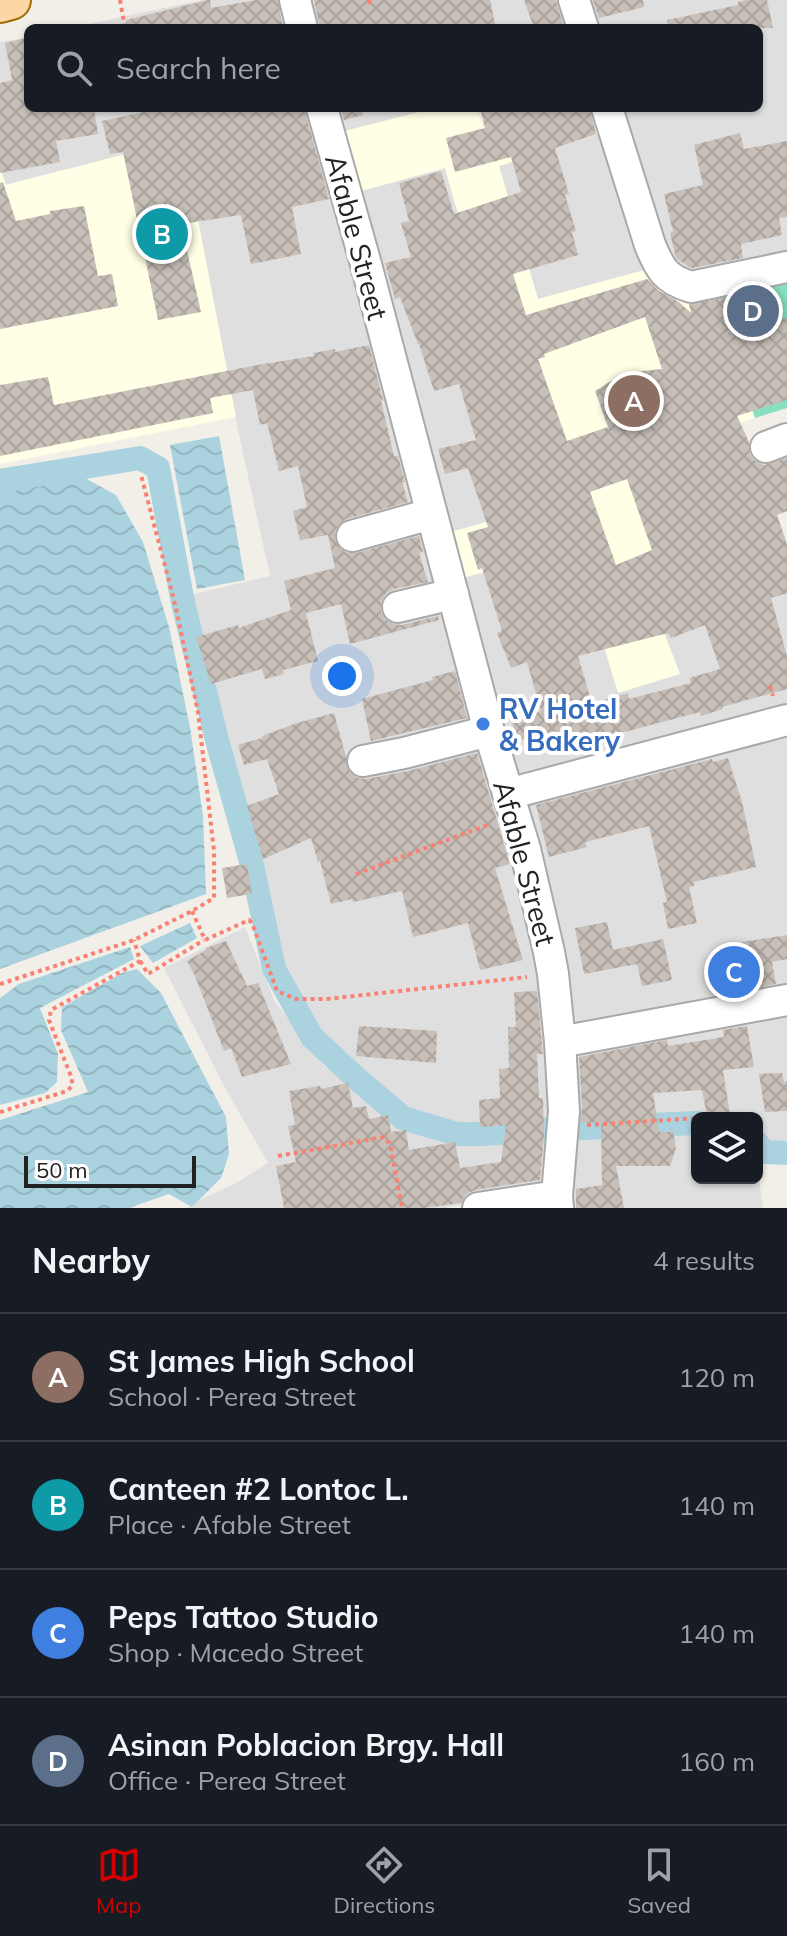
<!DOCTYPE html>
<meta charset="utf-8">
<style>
:root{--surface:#171b24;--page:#242831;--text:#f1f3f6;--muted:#9ea1a6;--line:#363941;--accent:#d40000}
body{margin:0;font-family:Mulish,sans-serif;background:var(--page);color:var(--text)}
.controls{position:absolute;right:24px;bottom:24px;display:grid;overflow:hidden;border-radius:12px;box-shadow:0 2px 6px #0004}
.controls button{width:72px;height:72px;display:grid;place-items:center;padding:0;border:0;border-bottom:2px solid var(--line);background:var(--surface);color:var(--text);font:40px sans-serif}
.scale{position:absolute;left:24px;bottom:20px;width:172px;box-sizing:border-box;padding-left:8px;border:4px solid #222;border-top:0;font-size:22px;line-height:28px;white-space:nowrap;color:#222;-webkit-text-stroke:6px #fff;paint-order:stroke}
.you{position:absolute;left:342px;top:676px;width:28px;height:28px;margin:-20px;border:6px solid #fff;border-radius:50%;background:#1a73e8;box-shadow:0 0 0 12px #1a73e833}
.badge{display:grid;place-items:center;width:52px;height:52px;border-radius:50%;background:var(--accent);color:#fff;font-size:26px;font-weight:700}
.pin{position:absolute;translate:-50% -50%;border:4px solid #fff;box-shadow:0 2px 8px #0006}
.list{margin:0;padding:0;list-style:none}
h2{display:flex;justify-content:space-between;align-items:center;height:104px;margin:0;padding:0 32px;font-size:34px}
h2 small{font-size:26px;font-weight:400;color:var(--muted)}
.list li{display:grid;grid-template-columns:52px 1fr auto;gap:24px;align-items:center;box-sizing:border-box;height:128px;padding:0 32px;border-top:2px solid var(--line)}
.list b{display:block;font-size:30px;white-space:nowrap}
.list p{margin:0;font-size:26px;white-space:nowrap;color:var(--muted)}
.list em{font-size:26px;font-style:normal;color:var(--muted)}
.icon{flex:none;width:44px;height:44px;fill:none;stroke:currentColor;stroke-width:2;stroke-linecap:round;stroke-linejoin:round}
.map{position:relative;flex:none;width:787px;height:1208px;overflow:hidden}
.search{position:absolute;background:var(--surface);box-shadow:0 2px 6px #0004;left:24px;right:24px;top:24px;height:88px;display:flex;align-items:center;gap:20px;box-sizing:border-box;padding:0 28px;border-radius:12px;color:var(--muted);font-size:30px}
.sheet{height:616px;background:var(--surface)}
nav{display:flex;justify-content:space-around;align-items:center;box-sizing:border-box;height:112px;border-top:2px solid var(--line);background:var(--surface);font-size:22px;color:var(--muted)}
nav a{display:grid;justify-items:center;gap:4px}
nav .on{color:var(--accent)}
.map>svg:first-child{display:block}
</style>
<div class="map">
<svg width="787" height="1208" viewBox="0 0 787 1208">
<defs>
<pattern id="water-waves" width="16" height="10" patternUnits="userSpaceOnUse" patternTransform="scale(2)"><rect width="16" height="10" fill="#aad3df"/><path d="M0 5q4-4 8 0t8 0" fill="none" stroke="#92b5bf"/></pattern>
<pattern id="building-cross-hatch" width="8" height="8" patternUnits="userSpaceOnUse" patternTransform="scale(2)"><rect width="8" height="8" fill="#c7bfb8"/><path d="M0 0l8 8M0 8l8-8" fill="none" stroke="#aba49e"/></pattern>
</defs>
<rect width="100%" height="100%" fill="#f2efe9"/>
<g fill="#e0dfdf">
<path d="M202,0h87l6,28h-226z"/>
<path d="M307,0h261l6,28h-260z"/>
<path d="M585,0h202v253l-106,24 -12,-12 -52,-157h142v-80h-166z"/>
<path d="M28,37v71h285l232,861 7,158 -76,4 -36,-9 -43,-16 -80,-73 -38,-65 -18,-80 -75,-292 84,-20 -31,-141 -47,-246 -127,-20 -60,16 -5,-18v-125z"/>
<path d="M335,108h100l-94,24z"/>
<path d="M603,132l49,136 -114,31 -39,-133z"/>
<path d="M445,168l10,37 99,297 -103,30 -94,-340z"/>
<path d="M574,549l45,144 36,-84 132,-52v151l-270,70 -55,-200z"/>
<path d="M787,728v260l-218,39 -47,-222z"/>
<path d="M245,927l29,73 50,66 92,65 30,7 38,2 65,-8v63l-59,5 -45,8h-257l7,-6 41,-19 32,-20 -44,-77 -60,-118z"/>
<path d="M787,1017v132l-21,-1 -9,-15v-15h-59l-121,7 -3,-74 144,-27z"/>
<path d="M697,1127v51h60v-15l6,45h-200l12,-75z"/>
</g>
<g fill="#ffffe5">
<path d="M435,108h41l7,19 40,-11 13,39 -37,11 39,133 114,-31 62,26 41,124 -61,21 -39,170 25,65 -62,19 -44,-144 -112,29 -11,-46 103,-29 -88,-262 -21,-73 -88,24 -16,-60z"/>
<path d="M145,149l47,40 44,228 -236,47v-297l6,18z"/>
</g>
<path fill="#88e0be" d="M787,276v132l-32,10 -41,-124z"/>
<g fill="url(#water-waves)">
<path d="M219,436l26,144 -48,9 -27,-144z"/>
<path d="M83,477l33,18 27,47 26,85 21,100 13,89 3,78 -206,75v-480z"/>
<path d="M190,923l7,15 -44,25 -13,-17z"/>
<path d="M130,947l4,12 -94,49 18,46 -1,28 -12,11 -45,12v-107l19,-14z"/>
<path d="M137,969l24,24 65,124 3,37 -8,24 -29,29 -23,-13 -40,14h-129v-88l88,-28 -27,-62 1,-23 60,-34z"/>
</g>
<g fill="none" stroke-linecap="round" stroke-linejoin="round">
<g stroke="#aad3df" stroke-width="24">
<path d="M0,481l140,-23 18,10 25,135 34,137 35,125 22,104 38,68 44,41 47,40 54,16h27l54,-4 159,-7"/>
<path d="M757,1143l6,9 24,1"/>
</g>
</g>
<g fill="url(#building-cross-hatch)" fill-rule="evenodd">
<path d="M208,0h2l1,8 45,-8h22l5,28h-157v-8z"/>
<path d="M314,0h176l6,28h-176z"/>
<path d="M524,0h32l8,28h-30z"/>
<path d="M593,0h50l1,7 -45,11z"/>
<path d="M747,0h20l6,28h-105l-1,-8 71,-15v-3z"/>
<path d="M26,38l2,11v59h66l4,26 -42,7 4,21 -60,11v-90l12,-3 -7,-37z"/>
<path d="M139,108h165l25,91 -37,8 9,47 -50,10 -10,-49 -60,9 20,88 -43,8 -35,-168 -13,2 -8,-33 38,-8z"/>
<path d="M341,108h21l1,7 -19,5z"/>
<path d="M480,108h110l6,26 -41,14 14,46 -4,1 11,36 -4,1 6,23 -65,19 13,41 121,-36 12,12 20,11 12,11 -2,-9 52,-9 9,33 37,-10v82l-50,16 12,26 1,12 4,6 10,5 23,-7v53l-10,4 10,29v49l-16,5 16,58v33l-65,18 1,2 -22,7 -1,-4 -132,35 -2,-7 -7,1 -3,-10 -39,10 -6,-22 30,-8 -14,-49 -16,6 -14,-35 5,-2 -20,-63 -4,2 -11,-37 21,-6 -20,-59 -23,6 -7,-25 38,-9 -17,-56 -25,7 -15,-47h-1l-18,-47 -5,2 -10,-36 26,-6 -10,-34 8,-2 -10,-38 42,-12 13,43 67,-22 -10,-35 -56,15 -9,-34 39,-10zM645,317l17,52 -38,4 -29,18 13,36 -41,14 -29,-82 7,-2 -1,-3zM627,479l25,71 -36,15 -26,-73zM705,625l15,44 -31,9 2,5 -62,16 -1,-6 -36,10 -14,-47 90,-23 3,5z"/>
<path d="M740,133l4,16 43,-8v76l-8,1 3,17 -41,9 2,14 -51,10 -3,-1 -13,-9 -6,-25 3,-1 -9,-38 39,-9 -9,-40z"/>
<path d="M3,182l13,39 34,-7v-3l34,-5 14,70 14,-2 6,32 -118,23v-146z"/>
<path d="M369,345l14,55 -2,1 13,55h4l7,26h-3l6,20 -62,17 -7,5 -4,7v9l5,9 7,4h9l63,-17 4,16 -4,1 9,29 -34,7 -8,4 -5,8v11l5,8 8,4 8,1 36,-9 1,4 -89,24 -9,-40 -35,9 12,48 -35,9 1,4 -19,5 -3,-10 -51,15 -15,-47 42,-12 1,3 52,-18 -7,-29 51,-13 -7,-33 -28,5 -7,-29 14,-4 -9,-41 -19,5 -12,-48 -7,2 -7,-35 -43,8 3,15 -213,43v-71l48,-8 6,28 203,-40 57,-9 -1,-3 22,-4v3z"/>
<path d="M455,671l12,47 -96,23 -9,-42 71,-19 -1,-3z"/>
<path d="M334,713l12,44v8l4,8 8,5 8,1 42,-8 69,-18 33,111 -15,4 28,92 -43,10 -12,-47 -55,14 -11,-46 -49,11 -1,-3 -21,5 -11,-43 -2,1 -7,-24 -48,21 -16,-53 32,-12 -12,-35 -23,6 -6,-20 24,-7v-2l35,-13z"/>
<path d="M728,758l14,44 14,65 -62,15v4l-5,1 8,36 -29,6 -5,-26 4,-1 -18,-76 -64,16 2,5 -38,10 -13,-52 176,-46 1,3z"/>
<path d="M247,864l5,30 -25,4 -5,-30z"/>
<path d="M607,922l6,28 50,-11 9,41 -30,6 -5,-22 -53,10 -9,-46z"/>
<path d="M787,935v24l-15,3 4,22 -27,5 -7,-47z"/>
<path d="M226,941l21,45 11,-3 33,81 -49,13 -11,-29 -7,3 -29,-75 -8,-15 19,-11v-2z"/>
<path d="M537,991l6,63h-6l2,44h4l1,37 -4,45 -65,10 -9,4 -5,9 -37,5h-140l-8,-42 20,-4 -8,-36 7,-1 -6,-34 31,-5 1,3 27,-6 5,25 13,-2 3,13 19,-4 3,17 15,-2 3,20 46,-8 5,26 41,-6 5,-37 -26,2 -1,-27 21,-2 -1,-29 10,-1 -1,-41h8l-2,-35z"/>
<path d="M359,1026l78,5 -1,32 -80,-7z"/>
<path d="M747,1026l7,41 -31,3 7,45 -23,1 -5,-26 -49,3 6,39h14l3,16 -6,18h-54l8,42h-48v-19l26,-4 -1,-63 -20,1 1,-18 -3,-48 88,-17 1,6 56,-9 -1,-7z"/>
<path d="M782,1073l2,9 3,-1v30l-22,1 -6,-38z"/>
</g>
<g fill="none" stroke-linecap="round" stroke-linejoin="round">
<g stroke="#a9a9a9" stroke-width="34">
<g id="minor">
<path d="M295,0l7,28"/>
<path d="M574,0l9,28"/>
<path d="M322,108l45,160 122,463 36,118 24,103 4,22 7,68 4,69 -7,85 1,12"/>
<path d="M607,108l43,137c10,24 15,34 41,42l96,-20"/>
<path d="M766,447l21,-8"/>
<path d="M352,536l79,-22"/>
<path d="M398,607l55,-13"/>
<path d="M363,761l41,-8 85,-22"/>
<path d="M508,794l279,-74"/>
<path d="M560,1042l227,-42"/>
<path d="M478,1208l79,-12"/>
</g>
</g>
<g stroke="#a06b00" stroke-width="42">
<path id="major" d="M0,3l11,-3"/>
</g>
<g stroke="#fa8072" stroke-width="4" stroke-dasharray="4 4" stroke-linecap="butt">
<path d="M120,0l5,28"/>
<path d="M369,0l1,6"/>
<path d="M770,686l3,10"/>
<path d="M356,874l134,-50"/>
<path d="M192,911l13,29 44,-20 3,3 25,68 19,8h31l200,-22"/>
<path d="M140,961l8,13 56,-34"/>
<path d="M0,984l134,-44 58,-29 22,-13v-47l-16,-139 -23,-108 -34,-129"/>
<path d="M0,1112l67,-21 5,-5v-7l-23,-59 2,-10 89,-49 -6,-21"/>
<path d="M587,1125l111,-7 64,-1"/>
<path d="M278,1156l106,-19 6,7 12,64"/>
</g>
<use href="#minor" stroke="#fff" stroke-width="30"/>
<use href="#major" stroke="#fcd6a4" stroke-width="38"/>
</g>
<circle fill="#3f7fe0" stroke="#fff" stroke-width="3" cx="483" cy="724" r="8"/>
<g text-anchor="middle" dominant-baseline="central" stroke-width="8" stroke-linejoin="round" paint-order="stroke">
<g font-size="28" fill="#222" stroke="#fff">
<text transform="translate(357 237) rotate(75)">Afable Street</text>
<text transform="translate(525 863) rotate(75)">Afable Street</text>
</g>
<g font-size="28" font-weight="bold" fill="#366cbe" stroke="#fff" text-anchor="start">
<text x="499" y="708">RV Hotel<tspan x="499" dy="32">&amp; Bakery</tspan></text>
</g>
</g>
</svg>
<div class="controls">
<button><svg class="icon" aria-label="layers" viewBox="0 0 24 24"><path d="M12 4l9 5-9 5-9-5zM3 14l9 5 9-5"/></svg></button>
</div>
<div class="scale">50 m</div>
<div class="you"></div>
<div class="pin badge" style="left:634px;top:401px;background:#8d6e63">A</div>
<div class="pin badge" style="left:162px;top:234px;background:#0f9aa8">B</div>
<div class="pin badge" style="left:734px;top:972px;background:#3f7fe0">C</div>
<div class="pin badge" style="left:753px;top:311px;background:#5c6f8a">D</div>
<div class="search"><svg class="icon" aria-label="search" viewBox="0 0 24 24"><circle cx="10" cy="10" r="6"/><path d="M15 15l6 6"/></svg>Search here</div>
</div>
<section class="sheet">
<h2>Nearby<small>4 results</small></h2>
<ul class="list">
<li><span class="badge" style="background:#8d6e63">A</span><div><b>St James High School</b><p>School · Perea Street</p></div><em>120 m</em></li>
<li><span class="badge" style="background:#0f9aa8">B</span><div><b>Canteen #2 Lontoc L.</b><p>Place · Afable Street</p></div><em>140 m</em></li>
<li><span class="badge" style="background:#3f7fe0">C</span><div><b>Peps Tattoo Studio</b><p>Shop · Macedo Street</p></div><em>140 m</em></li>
<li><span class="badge" style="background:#5c6f8a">D</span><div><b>Asinan Poblacion Brgy. Hall</b><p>Office · Perea Street</p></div><em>160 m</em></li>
</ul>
</section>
<nav>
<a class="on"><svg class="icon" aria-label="map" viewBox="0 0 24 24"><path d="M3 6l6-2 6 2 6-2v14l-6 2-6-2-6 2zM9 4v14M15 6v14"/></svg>Map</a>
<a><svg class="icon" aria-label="directions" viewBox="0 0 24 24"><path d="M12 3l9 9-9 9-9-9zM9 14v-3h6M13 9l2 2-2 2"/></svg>Directions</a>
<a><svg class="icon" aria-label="saved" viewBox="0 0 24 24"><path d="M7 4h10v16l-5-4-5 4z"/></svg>Saved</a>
</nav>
